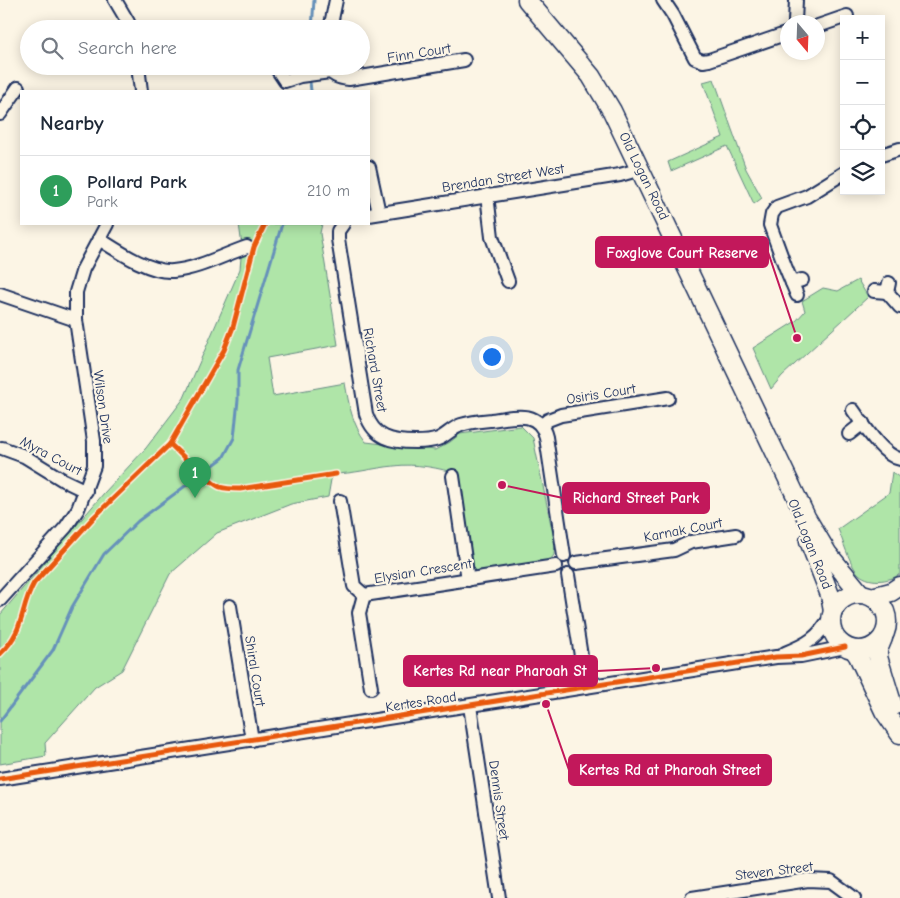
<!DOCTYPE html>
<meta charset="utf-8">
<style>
:root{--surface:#fff;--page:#f2f2f3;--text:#1f2937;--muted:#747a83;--line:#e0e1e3;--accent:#d93025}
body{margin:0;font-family:"Comic Neue",sans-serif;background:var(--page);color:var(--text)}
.controls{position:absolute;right:15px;top:15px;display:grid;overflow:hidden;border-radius:0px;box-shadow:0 2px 12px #0003}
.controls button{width:45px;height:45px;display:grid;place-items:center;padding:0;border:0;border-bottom:1px solid var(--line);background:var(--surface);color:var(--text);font:25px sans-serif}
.compass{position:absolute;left:780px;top:15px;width:45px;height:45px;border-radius:50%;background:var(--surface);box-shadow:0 2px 12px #0003;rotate:161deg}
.you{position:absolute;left:491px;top:356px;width:18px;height:18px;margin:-12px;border:4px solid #fff;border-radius:50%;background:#1a73e8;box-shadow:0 0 0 8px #1a73e833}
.badge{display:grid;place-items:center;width:32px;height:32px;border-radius:50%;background:var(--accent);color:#fff;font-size:16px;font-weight:700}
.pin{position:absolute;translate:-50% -41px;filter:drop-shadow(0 1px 2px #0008)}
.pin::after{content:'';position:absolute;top:26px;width:18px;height:15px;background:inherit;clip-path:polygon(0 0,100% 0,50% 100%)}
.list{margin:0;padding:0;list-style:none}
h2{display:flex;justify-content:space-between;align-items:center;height:65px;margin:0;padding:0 20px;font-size:21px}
h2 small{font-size:16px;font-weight:400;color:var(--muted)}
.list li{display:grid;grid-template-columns:32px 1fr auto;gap:15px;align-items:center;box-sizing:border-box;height:70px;padding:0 20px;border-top:1px solid var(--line)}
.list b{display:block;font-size:19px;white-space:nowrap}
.list p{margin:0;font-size:16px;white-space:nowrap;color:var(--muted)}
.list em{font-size:16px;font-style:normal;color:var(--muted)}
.icon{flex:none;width:28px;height:28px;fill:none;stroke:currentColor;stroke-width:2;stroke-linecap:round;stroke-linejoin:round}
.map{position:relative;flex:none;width:900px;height:898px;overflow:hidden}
.search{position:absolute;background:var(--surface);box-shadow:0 2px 12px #0003;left:20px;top:20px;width:350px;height:55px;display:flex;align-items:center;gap:12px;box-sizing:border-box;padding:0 18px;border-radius:28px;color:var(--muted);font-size:19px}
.panel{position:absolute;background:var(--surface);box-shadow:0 2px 12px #0003;left:20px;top:90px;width:350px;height:135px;border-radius:0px}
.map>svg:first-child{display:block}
</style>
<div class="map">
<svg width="900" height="898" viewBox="0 0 900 898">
<rect width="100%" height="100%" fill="#fcf5e5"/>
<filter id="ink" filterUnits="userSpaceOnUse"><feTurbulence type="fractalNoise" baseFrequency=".02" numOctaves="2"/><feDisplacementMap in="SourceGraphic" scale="10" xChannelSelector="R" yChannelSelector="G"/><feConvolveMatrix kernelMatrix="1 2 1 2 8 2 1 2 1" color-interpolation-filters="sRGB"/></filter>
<g filter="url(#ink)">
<g fill="#afe5a8" stroke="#658a83">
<path d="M714,79l32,90 16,29 -8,6 -27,-58 -56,25 -3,-9 55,-25 -20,-55z"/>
<path d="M239,224h83l-2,9 18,112 -71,13 6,38 72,-13c4,22 7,41 21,59l69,8 15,-8 10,-8 61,-8 12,12 22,106 -1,11 -6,8 -74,10 -15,-99c-20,-6 -44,-11 -65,-8 -21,2 -41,8 -62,8l-4,23 -37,7 -74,29 -47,41 -48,96 -27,17 -50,56 1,13 -46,8v-149l104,-122 42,-45 38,-50 56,-129 2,-23z"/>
<path d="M858,280l10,17 -86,79 -11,13 -18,-41 43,-27 9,-10 -3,-10 21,-13 15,3z"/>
<path d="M892,472l8,6v96c-11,8 -33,10 -43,-2 -8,-10 -14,-31 -19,-43l51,-36z"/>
</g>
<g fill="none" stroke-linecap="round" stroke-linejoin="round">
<g stroke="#6691ba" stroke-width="3">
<path d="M312,29l2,-29"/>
<path d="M310,82l1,9"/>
<path d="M0,721l53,-71 19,-43 32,-53 34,-33 85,-63 11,-20 4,-38v-30l44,-146"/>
</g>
<g stroke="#1b2f5e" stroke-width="16">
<g id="street">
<path d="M115,0l13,22 2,7"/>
<path d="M663,0l10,15 22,43 8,3 6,-1 79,-27"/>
<path d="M795,22l1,-22"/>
<path d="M818,26l29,-10"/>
<path d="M330,29l6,-29"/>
<path d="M138,66l3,25"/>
<path d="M275,66l10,15 15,-5 30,-4"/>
<path d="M328,66c3,10 11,12 21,13l115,-19"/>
<path d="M0,114l18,-26"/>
<path d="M881,155l19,-6"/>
<path d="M369,167l10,46"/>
<path d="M487,195l5,42 16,44"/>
<path d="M369,215l251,-40 21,-6"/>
<path d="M343,224l-5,7v8l28,175c8,24 25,28 49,28 8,0 16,0 23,-3 8,-3 14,-11 23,-14 9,-3 20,-4 30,-5 22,-3 48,-11 55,17l18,119"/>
<path d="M99,239c19,12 51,34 74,32 25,-2 50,-16 74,-24"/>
<path d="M792,283l-7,-17 -15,-41 2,-11 5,-7 30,-11 37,-23"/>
<path d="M874,291l13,1 2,-9"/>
<path d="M887,292l13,15"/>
<path d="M0,294l76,26"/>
<path d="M797,295l-5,-12 10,-3"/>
<path d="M853,410c10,14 29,45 47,49"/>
<path d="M541,426l7,-6 13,-5 107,-17"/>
<path d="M849,434l14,-11"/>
<path d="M2,448l22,8 39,24 23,11"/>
<path d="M453,476l15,104"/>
<path d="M340,501l14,85 10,9 192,-29"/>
<path d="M576,563l98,-13 17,-8 45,-7"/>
<path d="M568,575l18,112"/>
<path d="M364,595l-5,18 12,75"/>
<path d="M0,600l66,-73 12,-18 16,-43v-25l-18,-121v-28l7,-23 24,-45"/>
<path d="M230,606l22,134"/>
<path d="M785,653c23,-9 33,-15 46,-37"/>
<path d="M470,706l29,192"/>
<path d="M0,779l776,-122 25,-1 44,-9"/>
<path d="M692,898l116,-18 23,1 23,17"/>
</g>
</g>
<g stroke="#1b2f5e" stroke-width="21">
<g id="secondary">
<path d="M527,0l64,76 21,35 194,406 22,37 33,40"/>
<path d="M809,541l21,54 3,16"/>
<circle cx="859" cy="622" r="28"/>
<path d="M872,597l19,-5 9,-6"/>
<path d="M883,638l-5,12v7l15,49"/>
<path d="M854,650l4,6 26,55 16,23"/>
</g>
</g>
<use href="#street" stroke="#fcf5e5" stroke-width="12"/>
<use href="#secondary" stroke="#fcf5e5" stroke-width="18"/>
<g stroke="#fcf5e5" stroke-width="8">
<g id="cycleway">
<path d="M170,444c12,11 36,37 50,43 6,2 13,2 20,2l96,-15"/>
<path d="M0,654c26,-25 19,-44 34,-71l60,-66 76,-73 54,-94 9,-23 21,-80 11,-23"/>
<path d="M0,779l776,-122 25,-1 44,-9"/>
</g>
</g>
<use href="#cycleway" stroke="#e8590c" stroke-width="5"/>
</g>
</g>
<g text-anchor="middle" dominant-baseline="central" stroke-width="4.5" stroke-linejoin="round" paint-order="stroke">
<g font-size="14" fill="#1b2f5e" stroke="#fcf5e5">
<text transform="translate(419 53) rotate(-9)">Finn Court</text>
<text transform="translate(644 176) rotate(64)">Old Logan Road</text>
<text transform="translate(503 178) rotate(-9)">Brendan Street West</text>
<text transform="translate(375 370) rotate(80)">Richard Street</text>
<text transform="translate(601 394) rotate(-9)">Osiris Court</text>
<text transform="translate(103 407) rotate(82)">Wilson Drive</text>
<text transform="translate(51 456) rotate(28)">Myra Court</text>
<text transform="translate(683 530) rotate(-11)">Karnak Court</text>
<text transform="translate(810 544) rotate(68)">Old Logan Road</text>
<text transform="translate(423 571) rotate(-9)">Elysian Crescent</text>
<text transform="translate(255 671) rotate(81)">Shiral Court</text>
<text transform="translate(421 702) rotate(-9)">Kertes Road</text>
<text transform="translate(499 800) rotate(82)">Dennis Street</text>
<text transform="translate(774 871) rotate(-7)">Steven Street</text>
</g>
</g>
<path fill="none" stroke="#c2185b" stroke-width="2" d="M797 338L768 252M502 485L563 498M656 668L597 671M546 704L569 770"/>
<g fill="#c2185b" stroke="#fcf5e5" stroke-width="2">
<circle cx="797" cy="338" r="5"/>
<circle cx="502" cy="485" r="5"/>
<circle cx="656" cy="668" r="5"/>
<circle cx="546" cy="704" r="5"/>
</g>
<g fill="#c2185b" stroke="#c2185b" stroke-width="2">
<rect x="596" y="237" width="172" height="30" rx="5"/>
<rect x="563" y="483" width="146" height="30" rx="5"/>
<rect x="404" y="656" width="193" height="30" rx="5"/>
<rect x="569" y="755" width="202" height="30" rx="5"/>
</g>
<g font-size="15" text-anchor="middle" font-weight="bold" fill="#fff">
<text x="682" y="258">Foxglove Court Reserve</text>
<text x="636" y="503">Richard Street Park</text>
<text x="500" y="676">Kertes Rd near Pharoah St</text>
<text x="670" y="775">Kertes Rd at Pharoah Street</text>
</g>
</svg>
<div class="controls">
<button>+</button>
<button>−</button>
<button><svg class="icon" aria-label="locate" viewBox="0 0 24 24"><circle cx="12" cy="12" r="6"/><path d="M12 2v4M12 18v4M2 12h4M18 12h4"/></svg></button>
<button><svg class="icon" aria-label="layers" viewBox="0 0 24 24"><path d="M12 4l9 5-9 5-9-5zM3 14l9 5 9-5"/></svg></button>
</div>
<svg class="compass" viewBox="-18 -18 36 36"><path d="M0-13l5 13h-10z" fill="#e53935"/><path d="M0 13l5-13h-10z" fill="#747a83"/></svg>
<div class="you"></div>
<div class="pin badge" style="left:195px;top:498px;background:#2e9e5b">1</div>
<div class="search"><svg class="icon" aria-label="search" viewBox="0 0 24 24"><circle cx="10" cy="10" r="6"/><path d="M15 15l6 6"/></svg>Search here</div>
<section class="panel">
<h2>Nearby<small></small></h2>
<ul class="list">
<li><span class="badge" style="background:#2e9e5b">1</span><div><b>Pollard Park</b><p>Park</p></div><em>210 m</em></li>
</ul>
</section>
</div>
